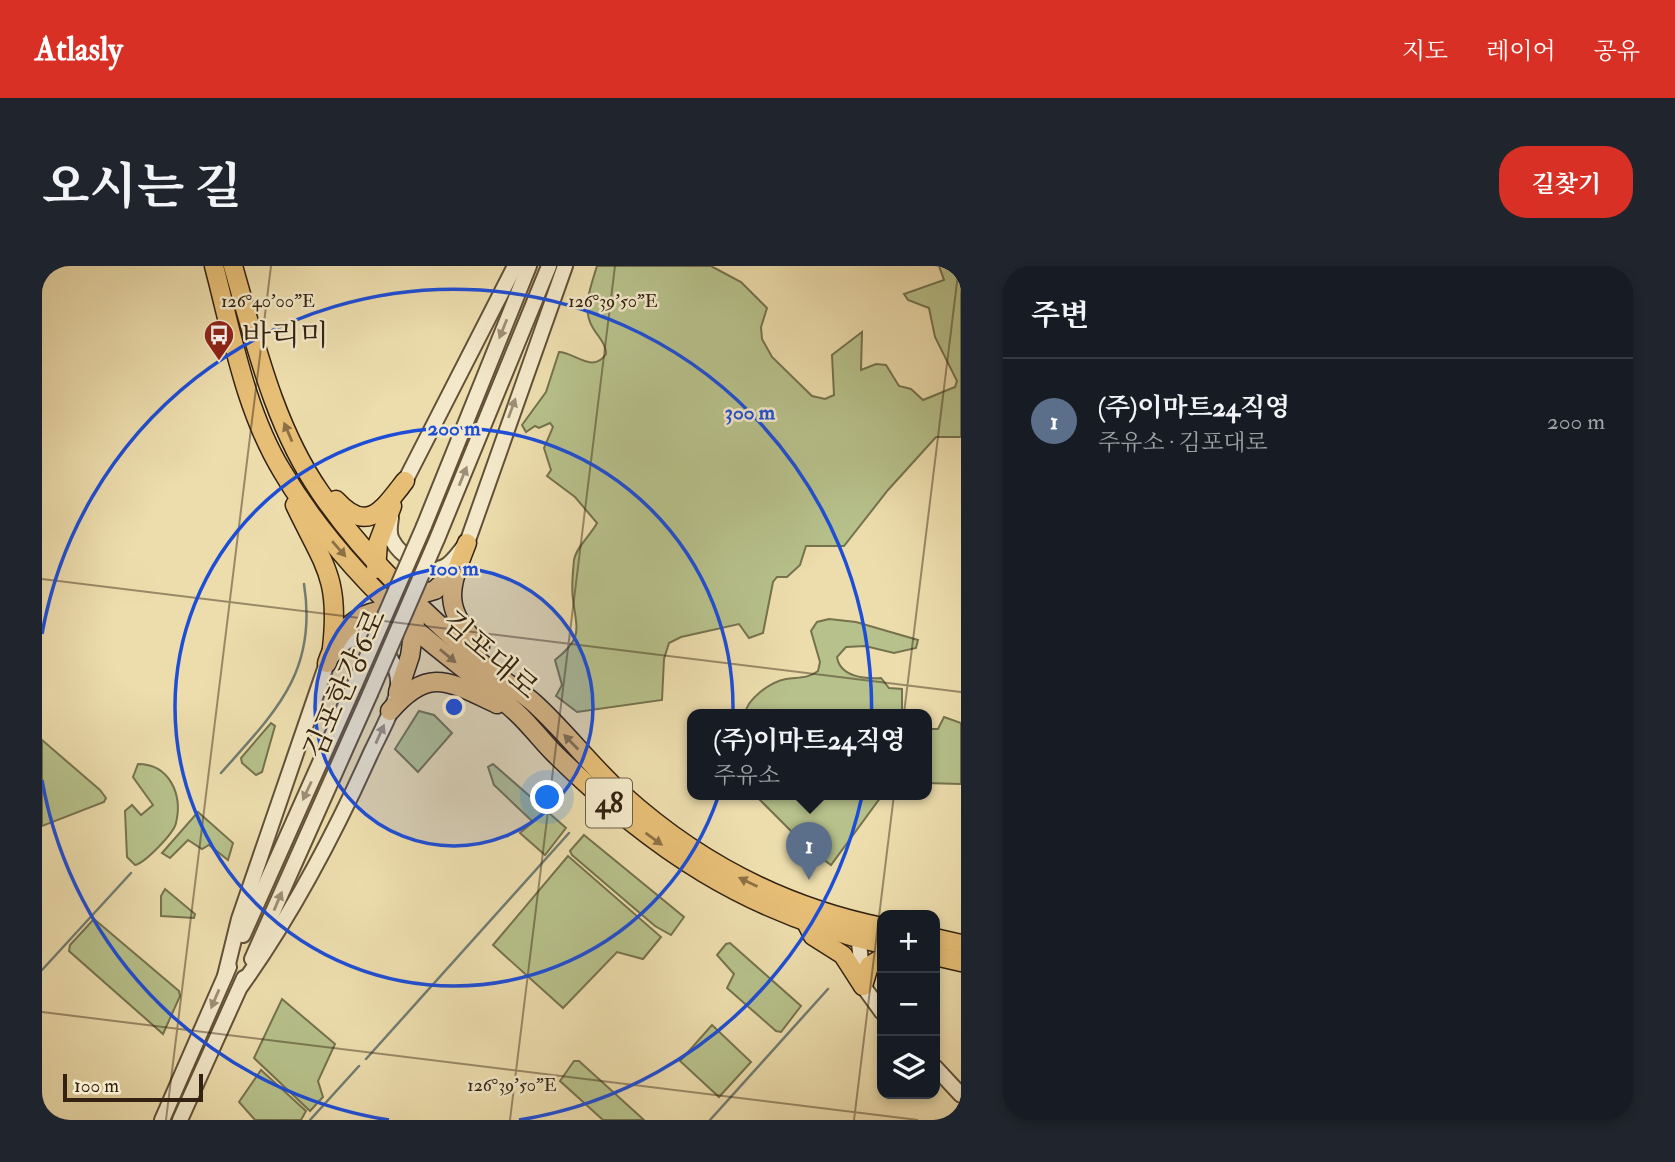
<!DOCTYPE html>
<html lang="ko">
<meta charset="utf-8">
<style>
:root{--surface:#171b24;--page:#20242c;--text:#f1f3f6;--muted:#9ea1a6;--line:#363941;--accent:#d93025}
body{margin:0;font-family:"IM FELL Double Pica","Noto Serif KR",serif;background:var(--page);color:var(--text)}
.controls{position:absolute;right:21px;bottom:21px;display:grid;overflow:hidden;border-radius:14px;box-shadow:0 4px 10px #0003}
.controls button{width:63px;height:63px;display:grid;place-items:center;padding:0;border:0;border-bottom:2px solid var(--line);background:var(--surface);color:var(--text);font:35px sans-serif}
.scale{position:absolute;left:21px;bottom:18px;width:140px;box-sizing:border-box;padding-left:7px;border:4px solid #321;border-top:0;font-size:19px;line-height:24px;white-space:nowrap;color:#321;-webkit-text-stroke:5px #f3e9ca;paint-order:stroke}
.you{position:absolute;left:506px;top:532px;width:24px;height:24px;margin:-18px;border:5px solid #fff;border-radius:50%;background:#1a73e8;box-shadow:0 0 0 10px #1a73e833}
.badge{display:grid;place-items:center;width:46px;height:46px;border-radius:50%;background:var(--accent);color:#fff;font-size:23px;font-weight:700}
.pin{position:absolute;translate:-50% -58px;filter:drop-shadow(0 2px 4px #0008)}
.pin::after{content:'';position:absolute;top:37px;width:24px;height:21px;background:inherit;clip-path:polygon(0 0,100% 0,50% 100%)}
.popup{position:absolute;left:645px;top:443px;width:245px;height:91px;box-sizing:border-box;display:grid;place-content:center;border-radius:14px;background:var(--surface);filter:drop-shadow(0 2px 5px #0005);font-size:23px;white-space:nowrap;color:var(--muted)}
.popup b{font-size:26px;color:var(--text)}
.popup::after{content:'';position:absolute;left:50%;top:100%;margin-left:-14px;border:14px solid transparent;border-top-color:var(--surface)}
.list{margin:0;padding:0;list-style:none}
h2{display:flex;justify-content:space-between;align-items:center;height:91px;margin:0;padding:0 28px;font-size:30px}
h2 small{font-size:23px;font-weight:400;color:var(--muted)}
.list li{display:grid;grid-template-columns:46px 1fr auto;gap:21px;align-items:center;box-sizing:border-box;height:126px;padding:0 28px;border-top:2px solid var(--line)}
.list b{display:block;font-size:26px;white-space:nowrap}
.list p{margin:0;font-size:23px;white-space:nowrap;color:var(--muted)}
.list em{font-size:23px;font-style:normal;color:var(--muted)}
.icon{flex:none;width:38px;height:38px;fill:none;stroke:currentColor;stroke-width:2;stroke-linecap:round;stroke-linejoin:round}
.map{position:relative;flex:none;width:919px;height:854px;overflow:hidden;border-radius:28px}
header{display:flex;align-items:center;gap:42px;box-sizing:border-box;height:98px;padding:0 35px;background:var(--accent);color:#fff}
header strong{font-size:33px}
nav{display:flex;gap:38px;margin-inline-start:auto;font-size:24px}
.intro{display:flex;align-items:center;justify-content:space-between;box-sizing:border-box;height:168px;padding:0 42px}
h1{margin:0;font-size:49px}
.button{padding:18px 32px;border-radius:28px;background:var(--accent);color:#fff;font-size:24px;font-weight:700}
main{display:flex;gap:42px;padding:0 42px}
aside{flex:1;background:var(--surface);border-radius:28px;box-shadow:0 4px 10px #0003}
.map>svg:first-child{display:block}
</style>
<header>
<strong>Atlasly</strong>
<nav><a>지도</a><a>레이어</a><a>공유</a></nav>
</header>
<div class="intro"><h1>오시는 길</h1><a class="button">길찾기</a></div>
<main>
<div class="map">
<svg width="919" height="854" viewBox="0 0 919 854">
<rect width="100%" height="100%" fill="#edddad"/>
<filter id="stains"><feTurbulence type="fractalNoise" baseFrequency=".00286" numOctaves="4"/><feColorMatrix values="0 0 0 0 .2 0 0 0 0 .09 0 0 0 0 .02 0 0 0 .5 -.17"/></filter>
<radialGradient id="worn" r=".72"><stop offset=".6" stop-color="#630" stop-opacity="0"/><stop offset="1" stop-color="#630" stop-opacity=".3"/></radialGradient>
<g fill="#b7c18b" stroke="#75724e" stroke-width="2">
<path d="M555,0h114l30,16 26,26 -6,19 1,12 10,18 40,39 13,3 9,-4 -2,-40 30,-23 -1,38 15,-6 10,1 13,21 12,3 12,11 32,-13 2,-6 -22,-44 -6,-29 -21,-8 -4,-6 40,-14 -5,-14h22v171h-25l-48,53 -44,56h-38l-6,19 -13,12h-10l-4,5 -10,51 -14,5 -10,-14 -58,13 -12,6 -5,16 -2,41 -85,12 -21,-16 6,-11 -7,-25c28,-22 22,-29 18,-61 -2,-12 0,-27 1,-39 2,-13 17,-25 23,-37l-22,-26 -28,-21 4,-6 -7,-22 9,-21 -3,-4 -11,5 -4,-2 -9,6 -4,-7 24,-33 13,-40c15,0 34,22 47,2 0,-11 -8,-17 -13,-26 -12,-19 -2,-42 4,-62z"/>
<path d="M787,353l27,3 62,18 -2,8 -22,5 -29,-7 -19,1 -9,10c3,20 28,22 44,21l8,10 13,1v25h-157c2,-15 25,-32 41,-35 11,-2 22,0 32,-8l2,-9 -9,-31 6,-9z"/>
<path d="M377,445l15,4 18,18 -34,39 -23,-23z"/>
<path d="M902,451l17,6v61l-35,-1v-54h12z"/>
<path d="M229,457l4,3 -13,46 -6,3 -14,-12 -1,-5z"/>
<path d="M0,474l58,50 6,8 -2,4 -62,24z"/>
<path d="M96,498c31,0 45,30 38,59 -2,10 -31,40 -41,42l-8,-8 -2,-46 7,-6 9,10 12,-10 -20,-28z"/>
<path d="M451,498l73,64 -21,27 -25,-22 13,-11 -39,-37 -6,-18z"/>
<path d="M712,528h129l-52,71 -24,-18z"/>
<path d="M156,546l35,31 -5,17 -19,-15 -7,4 -14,-9 -18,18 -8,-5z"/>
<path d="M542,569l100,82 -13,18 -16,-9 -83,-71 -2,-4z"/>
<path d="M526,590l93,81 -18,22 -26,-7 -54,56 -70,-63z"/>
<path d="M123,623l30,25 -1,4 -33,-2v-20z"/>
<path d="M52,653l85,72 1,5 -17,38 -94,-83 1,-6z"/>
<path d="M688,677l71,63 -20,26 -5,-1 -49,-43 7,-14 -17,-19 9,-11z"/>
<path d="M240,733l53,45 -17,37 5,16 -13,14 -56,-53z"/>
<path d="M670,759l39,37 -32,35 -39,-36z"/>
<path d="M532,795h5l65,59h-41l-43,-39z"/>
<path d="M219,804l45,41 -5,9h-46l-16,-18z"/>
</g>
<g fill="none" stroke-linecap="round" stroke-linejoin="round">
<g stroke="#717d72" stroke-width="2.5">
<path d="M179,507c54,-61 97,-101 83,-189"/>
<path d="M0,704l89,-97"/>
<path d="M324,793l203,-226"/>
<path d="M268,854l49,-54"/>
<path d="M668,854l118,-131"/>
</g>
<g stroke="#625138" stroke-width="18">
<g id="minor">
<path d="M359,223l114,-223"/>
<path d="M349,252c-1,7 -3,15 1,22 7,14 35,35 52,27 9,-4 16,-17 23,-24l98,-277"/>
<path d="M382,260l105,-260"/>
<path d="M395,273l112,-273"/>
<path d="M816,664l5,56 19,26"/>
<path d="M201,669l112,-251"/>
<path d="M210,693l118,-265"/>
<path d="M183,710l14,-57 88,-256c9,-11 17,-26 33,-24 25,2 43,31 37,55 -6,21 -19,43 -28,63 -36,80 -78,159 -128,229"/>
<path d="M893,801l26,28"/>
<path d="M120,854l67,-153"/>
<path d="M138,854l64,-142"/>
</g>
</g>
<g stroke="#321" stroke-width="21">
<g id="major">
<path d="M172,0c18,68 31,144 68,205 35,59 83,112 133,158 33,29 70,54 102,84 13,12 24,27 36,39 98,97 194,161 329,192"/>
<path d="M191,0c22,76 41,160 87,226 45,67 107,123 167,176 15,13 33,22 47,35 31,28 57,63 88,91 75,68 162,113 260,133"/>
<path d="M294,234c32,35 47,9 69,-19"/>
<path d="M253,239c29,61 45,72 37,143"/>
<path d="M425,277c-19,48 -25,64 13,104"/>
<path d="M334,303l2,-26 14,-37"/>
<path d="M363,333l30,-9 21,-19"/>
<path d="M285,397c12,-36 35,-56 74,-53"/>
<path d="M356,426l12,-36 5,-35"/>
<path d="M348,445c39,-45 58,-30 107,-7"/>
<path d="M764,656l7,14 30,19 20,31"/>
<path d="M893,672l26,6"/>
<path d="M893,690l26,6"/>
<path d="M821,720l6,-20 13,-8"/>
</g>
</g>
<use href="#minor" stroke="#f3e9ca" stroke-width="14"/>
<use href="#major" stroke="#e6be76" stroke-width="18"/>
<g stroke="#625138" stroke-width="18" stroke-linecap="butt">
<g id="minor-bridge">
<path d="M313,418l69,-158"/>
<path d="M328,428l67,-155"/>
</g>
</g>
<use href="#minor-bridge" stroke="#f3e9ca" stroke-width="14"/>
</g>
<defs><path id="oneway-solid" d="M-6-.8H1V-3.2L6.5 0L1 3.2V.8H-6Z" transform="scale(1.75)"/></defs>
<g fill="#9d8f77">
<use href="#oneway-solid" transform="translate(461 63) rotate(112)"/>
<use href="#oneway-solid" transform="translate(470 142) rotate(-70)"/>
<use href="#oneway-solid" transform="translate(421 210) rotate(-68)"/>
<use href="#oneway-solid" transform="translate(338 468) rotate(-66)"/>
<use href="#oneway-solid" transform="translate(265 525) rotate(115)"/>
<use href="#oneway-solid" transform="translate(236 635) rotate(-67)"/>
<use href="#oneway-solid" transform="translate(173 733) rotate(113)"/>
</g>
<g fill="#8c7044">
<use href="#oneway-solid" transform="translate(246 166) rotate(-113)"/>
<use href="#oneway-solid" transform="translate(297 283) rotate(49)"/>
<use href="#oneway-solid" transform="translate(406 390) rotate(40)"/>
<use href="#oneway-solid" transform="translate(529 476) rotate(-134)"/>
<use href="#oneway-solid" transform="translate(612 573) rotate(36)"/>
<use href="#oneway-solid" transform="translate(706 616) rotate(-154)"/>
</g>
<path fill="none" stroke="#321" stroke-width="2" stroke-opacity="0.45" d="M0,313l919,113M0,746l876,108M124,854l105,-854M468,854l105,-854M812,854l105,-854"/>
<circle cx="412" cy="441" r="139" fill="#1d4ed8" fill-opacity=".12"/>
<g fill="none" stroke="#1d4ed8" stroke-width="3.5">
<circle cx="412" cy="441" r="139"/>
<circle cx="412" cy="441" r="279"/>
<path d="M347 854A418 418 0 0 1 0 514M0 368A418 418 0 1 1 477 854"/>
</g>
<defs>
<g id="bus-pin" transform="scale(1.575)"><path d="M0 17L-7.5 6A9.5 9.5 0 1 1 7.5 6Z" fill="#8f2418" stroke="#f3e9ca"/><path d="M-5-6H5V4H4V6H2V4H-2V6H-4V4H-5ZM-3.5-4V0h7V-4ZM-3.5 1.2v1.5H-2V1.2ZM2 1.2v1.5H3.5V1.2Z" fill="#fff"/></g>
</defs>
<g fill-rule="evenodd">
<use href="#bus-pin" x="177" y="69"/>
</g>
<g text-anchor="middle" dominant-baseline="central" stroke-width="5" stroke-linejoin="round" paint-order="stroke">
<rect fill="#f3e9ca" stroke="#6d5e48" stroke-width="2" x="544" y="512.5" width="46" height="49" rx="5"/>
<g font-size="28" font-weight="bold" fill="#321">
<text x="567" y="537">48</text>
</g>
<g font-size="30" fill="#321" stroke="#f3e9ca" text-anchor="start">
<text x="200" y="69">바리미</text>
</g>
<g font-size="30" fill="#321" stroke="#f3e9ca">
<text transform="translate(448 389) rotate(41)">김포대로</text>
<text transform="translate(303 418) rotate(-66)">김포한강6로</text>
</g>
</g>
<g font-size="18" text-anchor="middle" fill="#321" stroke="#f3e9ca" stroke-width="5" stroke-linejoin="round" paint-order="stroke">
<text x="226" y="41">126°40'00"E</text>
<text x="571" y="41">126°39'50"E</text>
<text x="470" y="825">126°39'50"E</text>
</g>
<circle cx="412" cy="441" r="10" fill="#1d4ed8" stroke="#f3e9ca" stroke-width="3.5"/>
<g font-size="21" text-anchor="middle" font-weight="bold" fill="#1d4ed8" stroke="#f3e9ca" stroke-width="5" stroke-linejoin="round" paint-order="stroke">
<text x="708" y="153">300 m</text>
<text x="412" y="169">200 m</text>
<text x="412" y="309">100 m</text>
</g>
<rect width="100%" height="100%" filter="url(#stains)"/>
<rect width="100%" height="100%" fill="url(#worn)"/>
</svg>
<div class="controls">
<button>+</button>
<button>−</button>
<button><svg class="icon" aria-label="layers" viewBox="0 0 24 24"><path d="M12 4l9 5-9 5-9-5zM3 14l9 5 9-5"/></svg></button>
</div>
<div class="scale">100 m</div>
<div class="you"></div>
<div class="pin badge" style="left:767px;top:614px;background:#5c6f8a">1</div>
<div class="popup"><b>(주)이마트24직영</b>주유소</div>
</div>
<aside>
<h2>주변<small></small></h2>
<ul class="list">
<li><span class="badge" style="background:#5c6f8a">1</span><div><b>(주)이마트24직영</b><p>주유소 · 김포대로</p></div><em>200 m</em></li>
</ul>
</aside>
</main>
